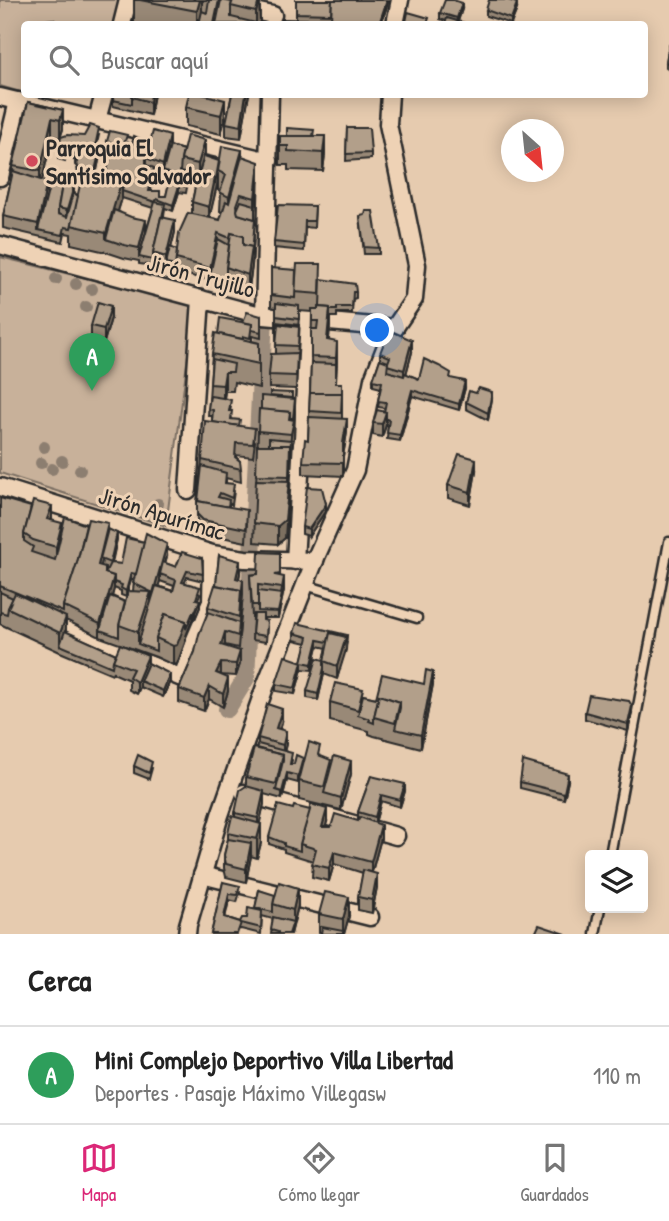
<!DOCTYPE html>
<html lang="es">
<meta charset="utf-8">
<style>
:root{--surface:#fff;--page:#f2f2f2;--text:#222;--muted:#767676;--line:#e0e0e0;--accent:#db2777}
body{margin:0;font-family:"Patrick Hand",sans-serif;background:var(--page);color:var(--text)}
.controls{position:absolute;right:21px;bottom:21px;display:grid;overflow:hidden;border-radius:7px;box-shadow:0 4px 18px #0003}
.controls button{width:63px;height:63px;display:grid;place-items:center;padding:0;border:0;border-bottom:2px solid var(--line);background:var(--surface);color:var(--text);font:35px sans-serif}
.compass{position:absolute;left:501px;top:119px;width:63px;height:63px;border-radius:50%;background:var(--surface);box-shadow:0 4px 18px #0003;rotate:153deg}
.you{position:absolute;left:378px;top:331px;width:24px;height:24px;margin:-18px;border:5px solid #fff;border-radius:50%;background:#1a73e8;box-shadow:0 0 0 10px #1a73e833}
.badge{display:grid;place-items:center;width:46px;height:46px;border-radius:50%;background:var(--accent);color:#fff;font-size:23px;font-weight:700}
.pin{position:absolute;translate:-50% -58px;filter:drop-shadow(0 2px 4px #0008)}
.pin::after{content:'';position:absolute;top:37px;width:24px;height:21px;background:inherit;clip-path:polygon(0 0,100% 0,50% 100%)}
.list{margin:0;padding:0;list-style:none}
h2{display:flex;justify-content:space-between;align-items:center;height:91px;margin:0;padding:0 28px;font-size:30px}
h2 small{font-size:23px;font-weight:400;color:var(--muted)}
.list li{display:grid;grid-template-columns:46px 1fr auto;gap:21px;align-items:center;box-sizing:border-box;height:98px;padding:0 28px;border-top:2px solid var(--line)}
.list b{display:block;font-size:26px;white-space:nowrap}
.list p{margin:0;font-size:23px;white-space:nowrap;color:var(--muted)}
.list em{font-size:23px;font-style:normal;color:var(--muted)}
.icon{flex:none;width:38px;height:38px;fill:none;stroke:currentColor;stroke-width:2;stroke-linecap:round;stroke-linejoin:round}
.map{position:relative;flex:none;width:669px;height:934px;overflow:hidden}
.search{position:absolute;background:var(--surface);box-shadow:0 4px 18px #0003;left:21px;right:21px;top:21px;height:77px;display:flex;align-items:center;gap:18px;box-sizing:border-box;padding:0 24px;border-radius:7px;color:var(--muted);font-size:26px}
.sheet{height:189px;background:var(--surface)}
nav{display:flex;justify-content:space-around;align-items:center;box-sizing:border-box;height:98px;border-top:2px solid var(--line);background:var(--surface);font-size:19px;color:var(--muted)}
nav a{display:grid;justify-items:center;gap:4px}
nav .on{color:var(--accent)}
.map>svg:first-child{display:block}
</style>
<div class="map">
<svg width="669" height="934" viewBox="0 0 669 934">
<rect width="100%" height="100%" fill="#e6cbaf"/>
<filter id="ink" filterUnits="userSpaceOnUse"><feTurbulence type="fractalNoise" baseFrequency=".0143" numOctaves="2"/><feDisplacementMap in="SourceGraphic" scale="14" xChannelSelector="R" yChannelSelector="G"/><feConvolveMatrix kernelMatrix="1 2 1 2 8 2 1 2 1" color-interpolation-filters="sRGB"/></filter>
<g filter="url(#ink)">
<g fill="#c8b19a" stroke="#7a6e62" stroke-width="2">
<path d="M0,0h122l-6,24h-92v69l-24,-7z"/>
<path d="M0,257l188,46 6,5 -28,218 -166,-53z"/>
</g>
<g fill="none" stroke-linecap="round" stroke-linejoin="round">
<path stroke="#9c8c7b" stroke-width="18" d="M227,709l19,-31 18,-362"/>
<g stroke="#2b2b2b" stroke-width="13">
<g id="lane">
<path d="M305,585l112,33"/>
<path d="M610,855l59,-313"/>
<path d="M595,934l5,-26"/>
</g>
</g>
<g stroke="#2b2b2b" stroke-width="21">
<g id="street">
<path d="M203,0l70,15"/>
<path d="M122,24l6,-24"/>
<path d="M395,24l5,-24"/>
<path d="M0,97l269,64"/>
<path d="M97,120l7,-26"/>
<path d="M0,177l18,-76"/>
<path d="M0,245l264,71 131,12"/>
<path d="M264,316l6,-222"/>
<path d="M0,487l212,67 33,5 70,2"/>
<path d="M188,490l13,-191"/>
<path d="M295,561l14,-241"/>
<path d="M47,622l135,56 11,-34 18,-42 1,-48"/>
<path d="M244,793l152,43"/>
<path d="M202,875l168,42"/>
<path d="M187,934l1,-9 32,-110 46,-131 51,-129 38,-85 18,-91 18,-46 23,-34 3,-34 -29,-141 2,-30"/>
</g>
</g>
<use href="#lane" stroke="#eed2b5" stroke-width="8"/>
<use href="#street" stroke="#eed2b5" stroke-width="16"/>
</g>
<g fill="#8c7e70">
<circle cx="56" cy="279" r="6"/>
<circle cx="76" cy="284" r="6"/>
<circle cx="92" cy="289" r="6"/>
<circle cx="86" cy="307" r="6"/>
<circle cx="44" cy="447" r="6"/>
<circle cx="62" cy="461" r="6"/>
<circle cx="41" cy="463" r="6"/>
<circle cx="52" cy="469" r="6"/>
<circle cx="80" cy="470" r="6"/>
<circle cx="158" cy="504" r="6"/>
</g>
<g fill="#998977" stroke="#2b2b2b" stroke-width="2" fill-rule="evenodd">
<path d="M134,0h87l11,2 28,-2v21l-1,3h-125z"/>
<path d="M296,0h93l-8,24 -85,-5z"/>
<path d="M462,9l-4,12h-12l-6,-2v-6z"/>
<path d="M517,9l-6,15 -25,-8v-6z"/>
<path d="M669,44v26l-3,-2v-6z"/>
<path d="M154,94l-4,21 -37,-9v-6z"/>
<path d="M203,94l22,25 -4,15 -35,-8v-19z"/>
<path d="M232,94h17l-8,44 -15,-2v-13z"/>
<path d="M28,102l35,8v19l-3,9 -8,-2 -10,44 5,12 19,-7 12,11 7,-20 -7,-1 -1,-8 -2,-2v-4l-9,-7 -1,7 -7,-2v-6l26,-17 15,-1 -3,13 4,8 -4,19 6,1 4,-2 6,-25 -5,-2v-6l20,1 5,2 18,-1 20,3 49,15 23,-5 17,18 -4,37 -3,55 -4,28 -22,-9 -73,-19 -14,-2v-3l-15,-3 -18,-6 -35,-8v-10l-6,-1 -2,9 -60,-14v-12l10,-45v-5zM154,174l16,6 -4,16h-6l-9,-5zM188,181l8,1 -4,20v12l-15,36 -6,-2 4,-16 -11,-15 1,-9 8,3 6,-19 7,1zM218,181v9l3,1 -1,20 3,1 -3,8 -11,-3zM122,198l31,10 -7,24 -28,-21z"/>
<path d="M347,128l24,25v6l-25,2z"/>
<path d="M280,136h34l11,18 -2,17 -35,-1v-5h-8z"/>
<path d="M315,206l-1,22 -9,-1 -1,24 -30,-3v-6z"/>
<path d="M360,216l19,32v6h-15z"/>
<path d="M271,268l50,11 35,13v6l-3,1 -1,14h-15v4h-7l-1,24 8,20 -1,22h6v36l5,13 -4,24v20l-40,-2v-12l5,-22 3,-75 1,-53 -13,-1 -3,78 -27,-1v-13l7,-21v-46l-5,-1z"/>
<path d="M261,316v22l-9,-2v5l7,2v45l-25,-6 -1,9h-8l-1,7 7,9 -1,4 2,8 23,22 -2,16 -17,-2v2l4,4 1,21 -15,-4v5l8,8 -2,14 -3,-2v4l18,16 -1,19 -43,-9 -6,-6v-26l5,-41 10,-38v-6h-4l2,-32 2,-30 6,-20z"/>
<path d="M111,318l-7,24 -13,-4v-12z"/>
<path d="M412,352l-6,22 13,5 32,-1 14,10 -6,22 -47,-14 -12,45 -13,-2 1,-13 -2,-1 -4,12 -9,-2v-12l11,-11 1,-4 -7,-1 3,-19 -8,-2v-6l7,-21v-6z"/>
<path d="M292,398l3,13 -1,27 -3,15 -6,85 -7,6 -24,-2 4,-111z"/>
<path d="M492,399l-4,21 -22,-11v-7z"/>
<path d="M476,471l-6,34 -22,-7v-13z"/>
<path d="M0,498l52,20v2l10,9 24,-4 22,4 9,10 -5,24 9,1 46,-8 -2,7 11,4 26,-9 1,23 -16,-4 -2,5 15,12 -2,5 2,8 -5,12 -2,-1 -7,18v4l-9,24 -4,1 -17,-8 -56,-20 -34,-17v12l50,22 32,9 22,18 -7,16 -23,-10 -3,7 -8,-4v-10l-16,-7v-2l-1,3 -52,-22 -60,-28zM131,580h3l-1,11 -8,11 -13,-6 2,-8 7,3v4l5,2zM160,581l14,5 -1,5 -15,-5z"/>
<path d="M326,510l-17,26 -7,-2v-7z"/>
<path d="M280,553v23l4,14 -6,28h-15l4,9 -1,15 -14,-2 1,-23h-1l-2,-42 8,-1z"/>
<path d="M219,555l21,18 -1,6 4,14 -4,43 -1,12 -13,-3v1l15,18 -4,12 -15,-1 7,16 -5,16 -14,-8 -5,12 -25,-9v-13l16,-37 13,-40v-5l8,-22z"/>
<path d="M294,633l53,9 -10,37 -13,-5 -6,26 -11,-2v-7l17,-31 3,-12 -9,-2 -6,24 -10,-1 -7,25 -19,-3v-7l26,-22 5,-19 -13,-3z"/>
<path d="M424,684h9l-12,64 -47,-12 -5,-2v-3l-39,-10v-19l33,-7 13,3z"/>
<path d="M585,712l47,1 -4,18 -43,-12z"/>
<path d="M282,722l-2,7 6,15 -2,7 8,9 -1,4h12l-5,19 -11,-3 -5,19 -18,-5v10l-5,20 2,19 -4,15 -6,-2 -5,26 -20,-5 -2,-9v-13l4,-16v-6l7,-16v-4l11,-27v-9l12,-33v-6z"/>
<path d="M320,756l11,10 20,8 -10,36 -42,-10v-19z"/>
<path d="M134,766l18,2 -3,11 -15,-6z"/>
<path d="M371,776l34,15 -5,16 -19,-6 -6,22 6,15 -9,34 5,15 -5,26 -14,-3v-13l5,-24 -29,-9 -5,17 -17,-4 1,-16 -29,-9v-3l-15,-5v-7l58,-15 -2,5h6l27,-6v-9z"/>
<path d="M568,781l-4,18 -44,-11v-6z"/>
<path d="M223,882l17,10 -3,10 -8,-2 -4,17 15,5 7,-4 8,-9 4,-19 39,16 -7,28h-20l2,-15 -11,-3 -1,18 -20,-5 -30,5z"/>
<path d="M319,914l30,2 -5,18 -25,-2z"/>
</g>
<g fill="#7d6f61" stroke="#2b2b2b" stroke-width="2">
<path d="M200,0h4l-2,2v22h-5v-13z"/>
<path d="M219,0h2l-2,24h-5z"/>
<path d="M259,0l1,21 -1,3h-3v-12z"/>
<path d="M387,0h2l-8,24h-2z"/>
<path d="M462,3v6l-5,15v-6z"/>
<path d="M517,3v6l-6,15v-5z"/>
<path d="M151,94h3l-4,21v-13z"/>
<path d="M246,94h3l-8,44v-12z"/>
<path d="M225,100v19l-4,15v-19z"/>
<path d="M63,110v19l-3,9v-18z"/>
<path d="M52,118v18l-12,54v-19z"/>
<path d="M170,136v13l-7,22v-6z"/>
<path d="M325,136v18l-2,17v-18z"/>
<path d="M205,140v18l-7,21v-15z"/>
<path d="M100,149v7l-5,22v-7z"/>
<path d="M242,150v18l-13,48v-19z"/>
<path d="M259,162v12l-4,37v-13z"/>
<path d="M218,175v6l-9,39v-13l6,-29z"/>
<path d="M122,179v19l-13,42 -3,-1v-6z"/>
<path d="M47,182v13l-9,35v-6z"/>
<path d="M74,186v13l-7,24v-13z"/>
<path d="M179,186v6l-6,19v-6z"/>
<path d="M255,219l-3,47 -4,28v-19z"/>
<path d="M146,220v13l-7,24v-9z"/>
<path d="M175,220v12l-8,32h-1v-7z"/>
<path d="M111,306v12l-7,24v-13z"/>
<path d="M330,308v19l-3,32v-19z"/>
<path d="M412,340v12l-8,30v-12z"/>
<path d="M337,342v19l-1,16v-19z"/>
<path d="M225,372v19l-2,13v-19z"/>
<path d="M465,381v7l-6,22v-6z"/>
<path d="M412,390v6l-12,45v-6z"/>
<path d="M492,392v7l-4,21v-7z"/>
<path d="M295,399l-1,39 -3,15 -6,85 -7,6v-18l11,-45 1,-36z"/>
<path d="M386,412v13l-4,12v-13z"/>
<path d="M347,419v13l-4,24v20v-33z"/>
<path d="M476,459v12l-6,34v-13z"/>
<path d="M326,504v6l-17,26v-7z"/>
<path d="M52,506v12l-5,13v-12z"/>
<path d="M62,523v12l-6,25v-13z"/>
<path d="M108,523v13l-10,42v-13z"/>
<path d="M117,533v6l-7,30v-6z"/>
<path d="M167,544v12l-5,19 -2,-1v7l-7,24v-12z"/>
<path d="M240,561v12l-4,18v-13z"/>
<path d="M131,573v7l-5,17v-6z"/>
<path d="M114,576v13l-12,42 -2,-1v7v-13z"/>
<path d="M284,577v13l-6,28v-6z"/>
<path d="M243,580v13l-4,43v-19l2,-27z"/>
<path d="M151,592v19l-13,33v-12z"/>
<path d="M200,600v7l-5,12v-7z"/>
<path d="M193,612v6l-7,18v4l-9,24 -4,1v-19l13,-25z"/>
<path d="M66,617v19l-6,9v-12z"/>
<path d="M225,632v13l-4,13v-13z"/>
<path d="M347,635l-1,15 -9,29v-13z"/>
<path d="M318,640v6l-6,24v-6z"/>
<path d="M240,651v13l-4,12v-12z"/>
<path d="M148,656v13l-8,12v6l-3,7v-12z"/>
<path d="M302,662v7l-7,25v-6z"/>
<path d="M221,663v12l-5,-2z"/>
<path d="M324,668v6l-6,26v-6z"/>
<path d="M433,672v12l-12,64v-13z"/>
<path d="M170,674v7l-7,16v-6z"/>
<path d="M228,678v13l-5,16v-13z"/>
<path d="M209,686v13l-5,12v-13z"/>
<path d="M632,706v7l-4,18v-7z"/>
<path d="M282,709v13l-6,19v-13z"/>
<path d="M286,731v13l-3,13v-12z"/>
<path d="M303,758v6l-5,19v-7z"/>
<path d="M351,761v13l-10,36v-12z"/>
<path d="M287,773v7l-5,19v-7z"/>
<path d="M568,774v7l-4,18v-6z"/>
<path d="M405,784v7l-5,16v-7z"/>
<path d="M264,791v13l-6,27v-13z"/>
<path d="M381,795v6l-6,22v-6z"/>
<path d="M327,809v13l-5,17v-12z"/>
<path d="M261,824v19l-4,15v-19z"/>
<path d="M381,825v13l-10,37v-13z"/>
<path d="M251,843v13l-5,26v-13z"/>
<path d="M334,852v12l-5,17v-13z"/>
<path d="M377,874v13l-5,26v-13z"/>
<path d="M298,888v18l-7,28h-2l4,-12v-12z"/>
<path d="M229,894v6l-5,23v-6z"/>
<path d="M349,897v19l-5,18h-1v-15z"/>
</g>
<g fill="#b29f8a" stroke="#2b2b2b" stroke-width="2">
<path d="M140,0h60l-3,11z"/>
<path d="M209,0h10l-5,24h-15l3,-13 5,2z"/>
<path d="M221,0l11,2 -1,4v11l25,6v1h-40z"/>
<path d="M233,0h26l-3,12 -25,-6z"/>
<path d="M296,0h36l-1,14 -35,-1z"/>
<path d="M332,0h55l-8,24h-96v-5l48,1z"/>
<path d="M445,0h8l9,3 -5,15 -17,-5z"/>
<path d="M489,0h19l9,3 -6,16 -25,-9z"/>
<path d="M408,12l21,6 -2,6h-19v-1l-2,-1z"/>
<path d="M447,18l21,6h-23z"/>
<path d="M53,19l4,3v2h-14l3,-4z"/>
<path d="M669,44v19l-3,-1z"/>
<path d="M114,94h18v10l-19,-4z"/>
<path d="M132,94h19l-1,8 -18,-5z"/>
<path d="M189,94h13l23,6 -4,15 -35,-8z"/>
<path d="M232,94h14l-5,32 -15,-3z"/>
<path d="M28,102l35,8 -3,10 -8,-2 -12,53 -27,-5z"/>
<path d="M90,125l9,3 -4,19 5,2 -5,22 -17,-3 -1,-7 -2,-2 1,-4 -10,-7 -1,7 -7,-2 3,-16 6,-2 17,1z"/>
<path d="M287,128l27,2 -1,6h-26z"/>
<path d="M347,128h22l2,25 -25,1z"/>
<path d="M110,131l17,4 -2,6 7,3 2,-8 16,7 -4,15v7l8,3 -5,23h11v5h6l4,-18v-4l-7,-3 7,-25 13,4 -2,10 -1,12 8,2 -2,12h-7l-6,19 -16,-6 -2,3 -33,-11 2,-10h-3l1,-2 -16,-5 8,-31 -7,-2z"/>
<path d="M153,131l17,5 -7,29 -17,-7z"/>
<path d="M187,135l18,5 -7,24 -17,-4z"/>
<path d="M280,136h45l-2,17 -35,-2v-5h-8z"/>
<path d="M222,146l20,4 -13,47 -9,-5 6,-17 -8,-4z"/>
<path d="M204,156l15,5 -4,23v-6l-16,-5z"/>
<path d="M242,156l17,6 -4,36 -14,-4 -4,11 1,9 17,5 -3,34v-6l-9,-2v-9l-12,-3 -1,5 -12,-5 -8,35 -34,-9 3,-26 9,-20 32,7 6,-19 3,2z"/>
<path d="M13,171l34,11 -9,42 -35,-8z"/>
<path d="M86,173l16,3 1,-3 19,6 -16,54 -35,-8 9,-40z"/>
<path d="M198,173l17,5 -6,29 -17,-5z"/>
<path d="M52,175l14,5 -1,5h-3l-4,23v6l9,3 7,-24 4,3 -7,32 -6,-1 -2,8 -25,-5z"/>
<path d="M62,185l12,1 -7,24 -9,-2z"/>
<path d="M241,201l14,4v20v-6l-17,-5 -1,-4z"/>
<path d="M155,202l10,2 -3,13h-1l-8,36v7l-14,-3z"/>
<path d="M278,205l37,1 -1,15h-9l-1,24 -30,-3z"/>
<path d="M114,210l17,7 15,3 -7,28 -15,-3 -18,-6z"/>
<path d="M366,211h7l6,37 -15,-1 -4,-31 5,-1z"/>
<path d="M161,217l14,3 -9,37 -13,-4z"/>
<path d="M231,233l12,3v9l9,2 -4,28 -22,-8z"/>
<path d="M218,239l11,6 -3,22v12l-16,-4z"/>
<path d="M170,247l7,3 -2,16 -9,-2z"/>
<path d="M297,264h24l-1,30 -25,-2z"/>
<path d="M271,268l25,2 -1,28 -24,-3z"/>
<path d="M321,279l34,5 1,8h-3l-1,15h-15v3h-7v-2l-10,-1z"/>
<path d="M98,302l13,4 -7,23 -13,-3z"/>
<path d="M276,303l23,3v13l-23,-3z"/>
<path d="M318,307l12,1 -3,32 10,2 -1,16 -25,-1v-28h6l1,-8h-6v-12h6z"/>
<path d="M247,312l14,4v16l-9,-2v-6l-9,-2z"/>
<path d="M220,318l32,6 -2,14 -7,-2v3l-25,-5z"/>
<path d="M276,322l23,3v7v-5l-21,-3v5h-2z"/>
<path d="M278,324l21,3 -1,19 -22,-1z"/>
<path d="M389,330l23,10 -8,30 -17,-5 3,-8 -10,-4z"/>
<path d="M215,333l44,10v21l-47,-10z"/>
<path d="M297,353l-1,23 -27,-1 2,-21z"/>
<path d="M212,359l22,5 -1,8h-8l-2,13 -13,-1z"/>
<path d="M380,359l8,3 -1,9 17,5 1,-3 14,6 5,-20 15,7 12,7 -1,5 15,3 -6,23 -47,-14 -12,45 -13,-2 2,-13 -3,-1v-7h-2l2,-10 -8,-1 4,-19 -9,-2z"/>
<path d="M311,363l25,1v19h6v16v-6h-32z"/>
<path d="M479,388l13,4 -4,21 -22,-11 3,-11 7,2z"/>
<path d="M270,392l22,1v5l-22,-2z"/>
<path d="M310,393h32l-1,20 -32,-2z"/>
<path d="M210,396l13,2 8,2 -2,11h3l-1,8 9,1 -1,6 -27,-4 1,-12 -5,-1z"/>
<path d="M261,396l34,3 -2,19h-3v-6l-29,-2z"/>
<path d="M259,409l31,3 -1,7 5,1 -3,14 -33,-3z"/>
<path d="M377,410l9,2 -4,12 -9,-1z"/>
<path d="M309,417l38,2 -4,24v20l-40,-1 2,-23 3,1z"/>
<path d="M205,421l50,7 -2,16 -17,-1 -1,14 5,4 1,8 -39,-9z"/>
<path d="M269,438l22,2 -1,17v-12h-21z"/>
<path d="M257,445h33l-1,31 -33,-1z"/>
<path d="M459,454l17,5 -6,33 -22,-7z"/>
<path d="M202,466l24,7 -1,10 9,1 -2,14 -12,-5 -2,4 11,3 -1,7 -30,-6z"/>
<path d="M256,480l33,1 -4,39 -7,6 -24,-3z"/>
<path d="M307,487l15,1 4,16 -17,25 -7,-2z"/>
<path d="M0,498l31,9 -7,27v7l9,6 -2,5 24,8 10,-43 21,8 -9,38 -14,43v6l-63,-26z"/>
<path d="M33,501l19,5 -5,13 15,4 -6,24 -23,-7 -9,-6z"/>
<path d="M197,501l50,9 -1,19 -43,-9 -6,-6z"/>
<path d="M88,519l20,4 -10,42 7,2v6l9,3 -14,48 -37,-18 14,-43z"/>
<path d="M108,529l9,4 -7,30 -10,-4z"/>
<path d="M146,533l21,11 -14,49 -20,-10z"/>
<path d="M126,538l18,4 -8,32 -5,-1 -5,18 -5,-3 1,-3 -8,-3v-6l-9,-3 5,-10 11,1z"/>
<path d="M182,552l20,6 1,16 -16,-3 -5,11 18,5 -4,12 4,1 -5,12h-2l-7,17v-8l-21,-7 -9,24v13l-18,-7 18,-58 17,5 3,-11 -16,-6 3,-12 13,5z"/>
<path d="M259,552l21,1v21l-5,1 9,2 -2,11 -24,-3v20h-6l-2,-30 8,-1z"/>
<path d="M219,555l21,6 -4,17 7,2 -2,16v-6l-25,-5z"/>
<path d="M215,585l26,5 -2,27 -31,-10z"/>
<path d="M128,591l23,1 -13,40 -19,-7z"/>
<path d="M258,591l24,3 -4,18 -20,-1z"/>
<path d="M0,592l13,6 -5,10 -1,6 -7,-2z"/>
<path d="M15,593l51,24 -6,16 -52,-25z"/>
<path d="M110,596l15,6 -6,23v12l-19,-7z"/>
<path d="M208,612l31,11 -1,13 -13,-4 -4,13 19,6 -4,13 -15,-1 -5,10 12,5 -5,16 -14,-8 -5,12 -25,-9 16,-37 4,-18z"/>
<path d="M165,614l21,7 -9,24 -4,1 -17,-8z"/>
<path d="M254,614h9v6l4,1 -1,15 -14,-2z"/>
<path d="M297,623l50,12 -1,4v-2l-16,-4 -2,9 -10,-2 -6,24 -10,-2 -7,26 -19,-4 9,-28 17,6 6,-25 -14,-4z"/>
<path d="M65,631l51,23 -3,7 -1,6 -52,-22z"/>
<path d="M330,633l16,4 -9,29 -13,-5z"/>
<path d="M120,644l28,12 -11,26 -8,-5 4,-8 -20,-8z"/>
<path d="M317,658l7,2v8l-6,26 -11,-3z"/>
<path d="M148,663l22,11 -7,17 -23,-10z"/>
<path d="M426,670l7,2 -12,63 -26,-6 5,-21v-6l-21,-7 -5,22v6l-5,-2 1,-2 -12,-4 5,-20 13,3 6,-24 42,10z"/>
<path d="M335,683l28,6 -5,21 -28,-8z"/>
<path d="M379,695l21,7 -5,21 -21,-6z"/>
<path d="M589,695l40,6 3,5 -4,18 -43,-12z"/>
<path d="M267,704l15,5 -6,19 10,3 -3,14 -25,-7z"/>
<path d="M309,742l11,4 -2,9 13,5 -7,27 -25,-6z"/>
<path d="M258,744l34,9 -2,11h4l2,-9 7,3 -5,18 -11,-3 -5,19 -6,-2 7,-29v-6l-27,-7z"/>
<path d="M254,748l29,7 -7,29 -30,-7z"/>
<path d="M138,755l14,7 -3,11 -15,-7z"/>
<path d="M334,756l17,5 -10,37 -17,-5z"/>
<path d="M523,761l45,13 -4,19 -44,-11z"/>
<path d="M371,776l34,8 -5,16 -19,-5 -6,22 -17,-5z"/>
<path d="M246,786l18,5 -6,27 -23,-5 5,-23z"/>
<path d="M311,804l16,5 -5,18h9l4,-13 23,7 2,-4 21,8 -10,37 -37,-10 -5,16 -17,-4 4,-15 -16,-5z"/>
<path d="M278,805l15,4 1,-3 16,4 -10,34v7l-16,-5v-3l-15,-6z"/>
<path d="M232,816l29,8 -4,15 -29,-6z"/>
<path d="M228,839l23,4 -5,26 -20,-5 -2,-9z"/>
<path d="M363,870l14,4 -5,26 -14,-3z"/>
<path d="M223,882l17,4 -3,9 -8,-1 -5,23 16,5 2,-4h5l1,-10 14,3 -1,17 -20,-5 -4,11h-26z"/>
<path d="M279,882l19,6 -5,22 -20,-6z"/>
<path d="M259,890l16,5 -2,9v8l-18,-4z"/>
<path d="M325,892l24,5 -6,22 -24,-5z"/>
<path d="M273,917l20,5 -4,12h-11v-2l-7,-2z"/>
<path d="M539,925l27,9h-31z"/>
<path d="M322,927l21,4v3h-22z"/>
</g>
</g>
<circle fill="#d1495b" stroke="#eed2b5" stroke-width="2.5" cx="32" cy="161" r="7"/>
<g text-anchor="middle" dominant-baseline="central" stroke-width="6" stroke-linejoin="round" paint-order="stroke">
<g font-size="24" font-weight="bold" fill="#2b2b2b" stroke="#eed2b5" text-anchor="start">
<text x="46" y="147">Parroquia El<tspan x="46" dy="28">Santísimo Salvador</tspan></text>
</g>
<g font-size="24" fill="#2b2b2b" stroke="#eed2b5">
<text transform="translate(201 275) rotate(15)">Jirón Trujillo</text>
<text transform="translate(162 513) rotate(17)">Jirón Apurímac</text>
</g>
</g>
</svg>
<div class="controls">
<button><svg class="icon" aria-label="layers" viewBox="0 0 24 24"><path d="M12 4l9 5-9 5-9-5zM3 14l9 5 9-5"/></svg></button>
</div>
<svg class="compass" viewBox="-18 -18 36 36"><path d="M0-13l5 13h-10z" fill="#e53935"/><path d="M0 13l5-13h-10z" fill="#767676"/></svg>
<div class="you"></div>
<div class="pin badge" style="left:92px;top:391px;background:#2e9e5b">A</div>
<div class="search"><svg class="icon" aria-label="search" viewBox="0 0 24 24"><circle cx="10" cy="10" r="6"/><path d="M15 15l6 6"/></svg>Buscar aquí</div>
</div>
<section class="sheet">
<h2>Cerca<small></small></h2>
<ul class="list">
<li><span class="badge" style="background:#2e9e5b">A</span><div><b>Mini Complejo Deportivo Villa Libertad</b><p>Deportes · Pasaje Máximo Villegasw</p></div><em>110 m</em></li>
</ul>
</section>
<nav>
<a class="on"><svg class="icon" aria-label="map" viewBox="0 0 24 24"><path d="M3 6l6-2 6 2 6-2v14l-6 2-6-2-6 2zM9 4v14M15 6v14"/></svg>Mapa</a>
<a><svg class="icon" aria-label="directions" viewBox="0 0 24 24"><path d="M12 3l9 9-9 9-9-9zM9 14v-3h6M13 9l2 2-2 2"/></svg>Cómo llegar</a>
<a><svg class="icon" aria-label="saved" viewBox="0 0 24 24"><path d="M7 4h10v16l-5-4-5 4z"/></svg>Guardados</a>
</nav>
